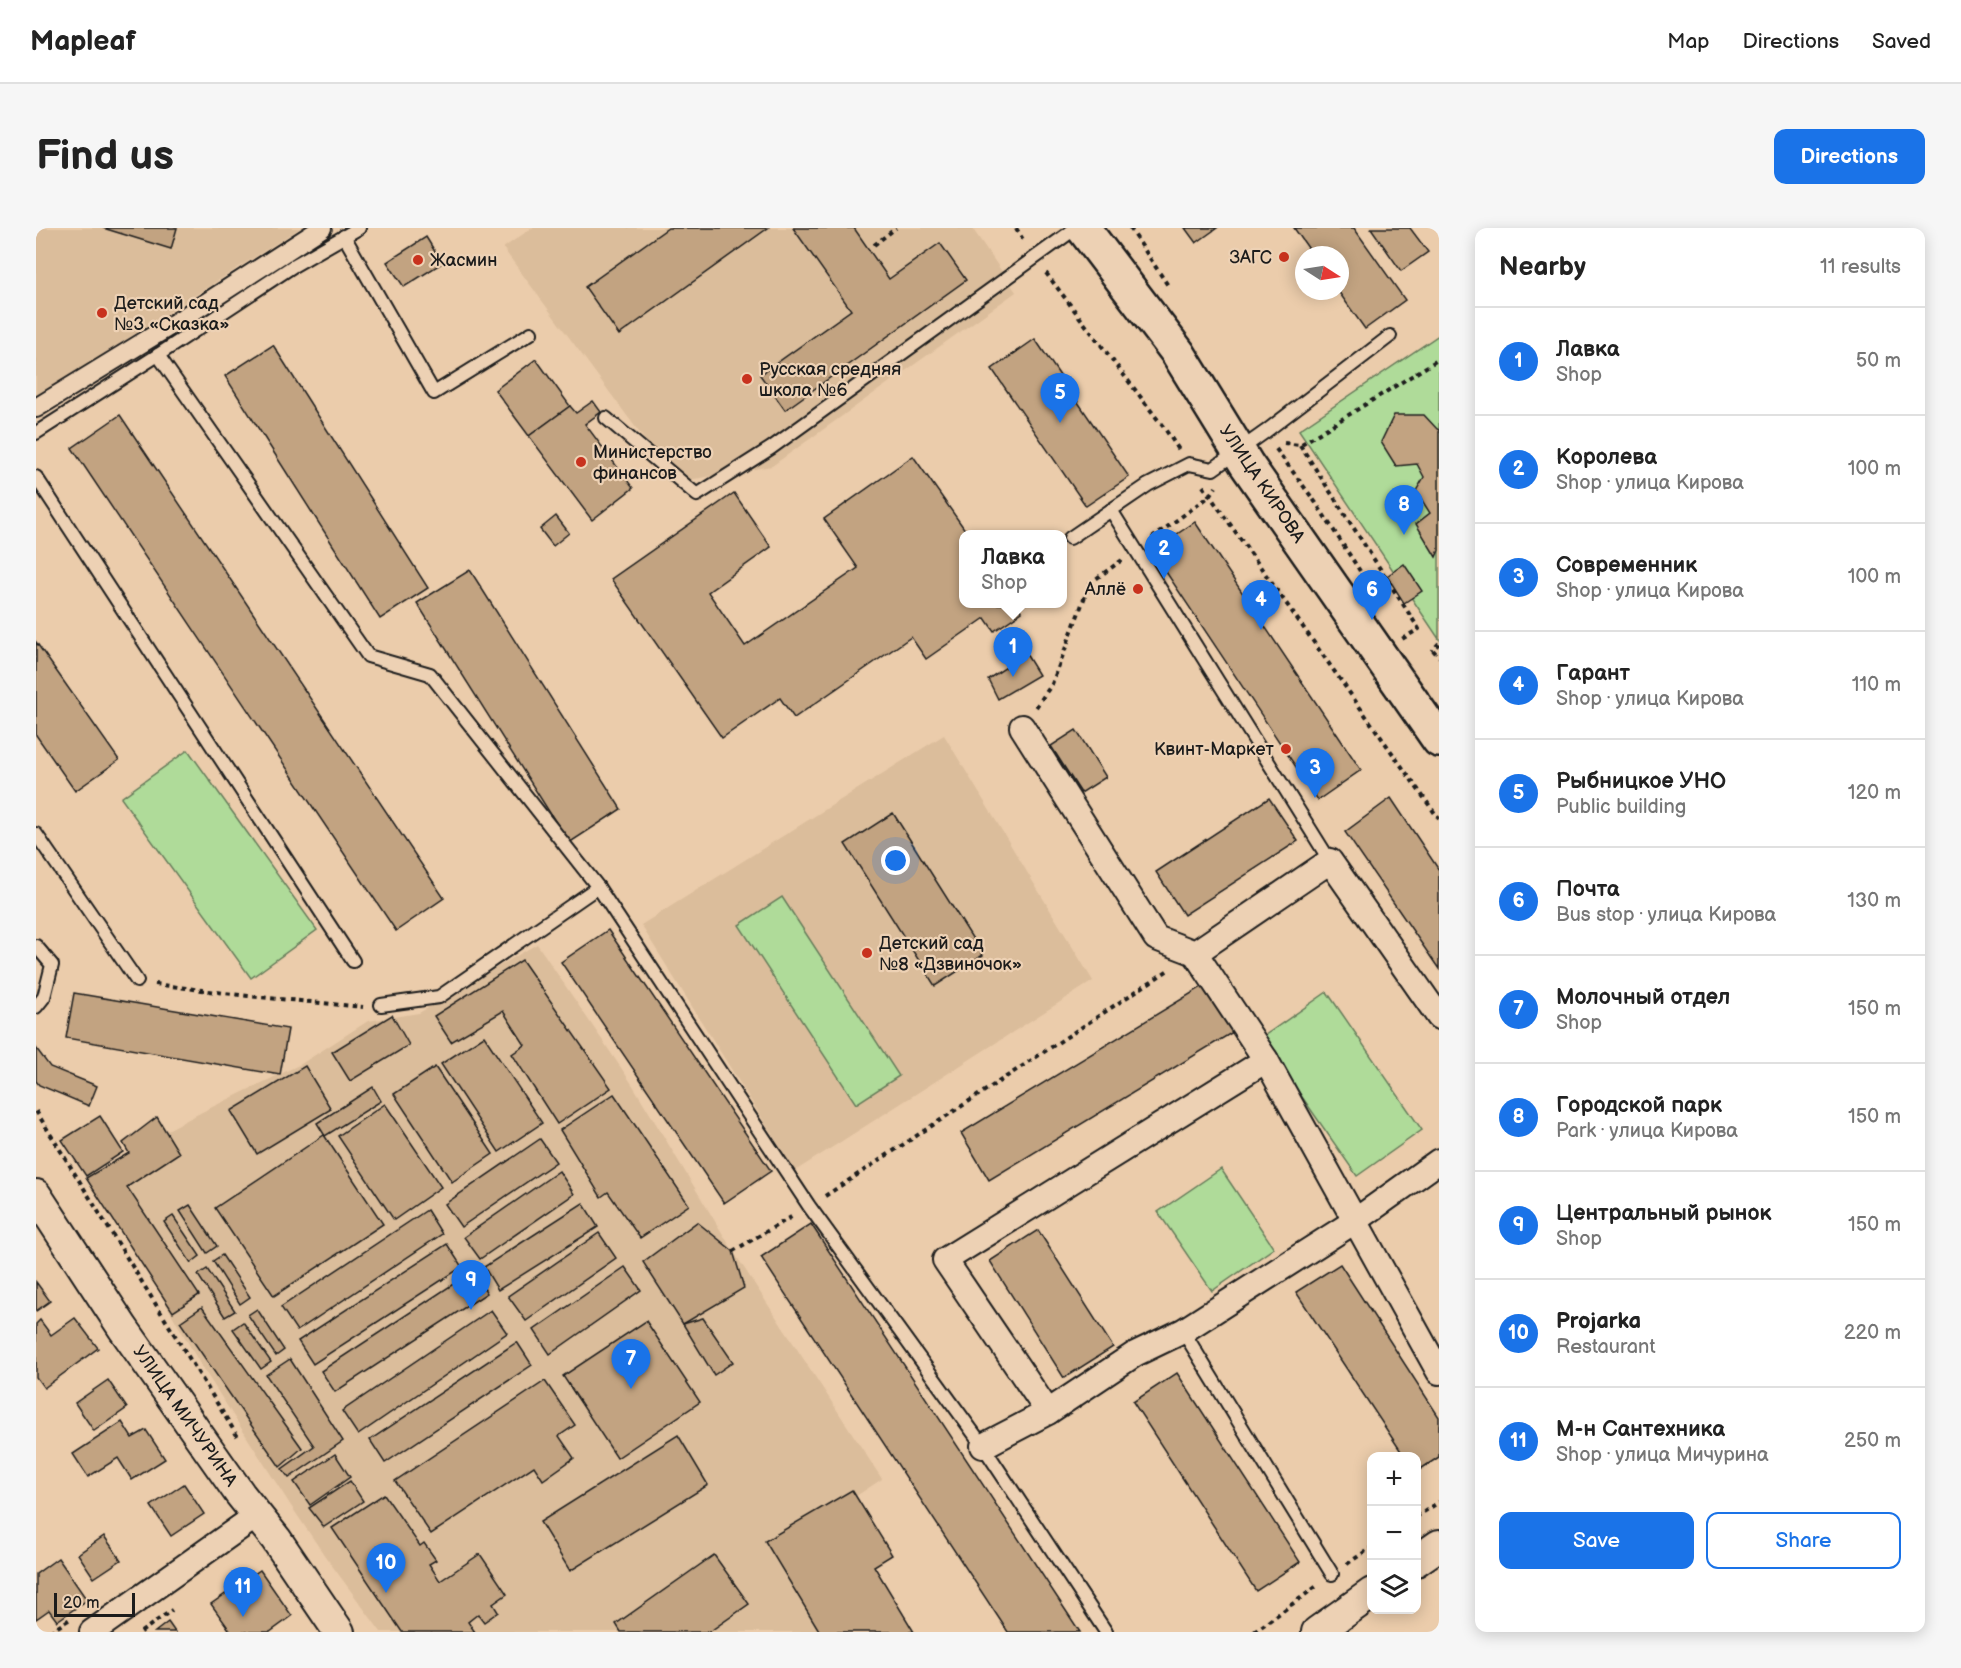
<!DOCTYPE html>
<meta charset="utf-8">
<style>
:root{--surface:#fff;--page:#f6f6f6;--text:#222;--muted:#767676;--line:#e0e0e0;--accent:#1a73e8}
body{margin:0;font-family:"Balsamiq Sans",sans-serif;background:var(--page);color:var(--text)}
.controls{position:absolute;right:18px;bottom:18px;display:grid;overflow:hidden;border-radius:12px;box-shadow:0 3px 15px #0003}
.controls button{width:54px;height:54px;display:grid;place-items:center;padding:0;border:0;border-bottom:2px solid var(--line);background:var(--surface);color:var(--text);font:30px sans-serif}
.compass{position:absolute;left:1259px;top:18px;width:54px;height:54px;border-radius:50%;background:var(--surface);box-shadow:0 3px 15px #0003;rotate:102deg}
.scale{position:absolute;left:18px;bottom:15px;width:81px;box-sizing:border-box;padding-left:6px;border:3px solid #1c1c1c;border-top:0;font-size:16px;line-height:21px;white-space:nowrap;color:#1c1c1c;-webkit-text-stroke:4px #edd1b4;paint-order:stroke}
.you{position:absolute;left:860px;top:633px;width:21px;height:21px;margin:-15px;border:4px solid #fff;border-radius:50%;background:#1a73e8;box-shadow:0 0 0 9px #1a73e833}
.badge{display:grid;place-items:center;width:39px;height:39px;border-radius:50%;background:var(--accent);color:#fff;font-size:20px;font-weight:700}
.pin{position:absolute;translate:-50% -50px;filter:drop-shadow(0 2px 3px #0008)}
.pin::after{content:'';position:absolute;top:32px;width:21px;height:18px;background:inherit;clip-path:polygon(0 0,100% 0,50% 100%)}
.popup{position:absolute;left:923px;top:302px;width:108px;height:78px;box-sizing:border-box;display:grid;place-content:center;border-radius:12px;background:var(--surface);filter:drop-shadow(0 2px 4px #0005);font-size:20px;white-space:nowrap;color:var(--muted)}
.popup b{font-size:22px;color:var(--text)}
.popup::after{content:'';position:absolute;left:50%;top:100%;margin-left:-12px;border:12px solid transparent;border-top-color:var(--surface)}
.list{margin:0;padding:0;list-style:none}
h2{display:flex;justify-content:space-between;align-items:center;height:78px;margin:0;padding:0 24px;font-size:26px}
h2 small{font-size:20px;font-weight:400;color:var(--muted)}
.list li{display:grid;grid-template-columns:39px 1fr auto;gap:18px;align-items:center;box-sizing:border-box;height:108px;padding:0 24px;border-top:2px solid var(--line)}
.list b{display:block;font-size:22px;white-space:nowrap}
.list p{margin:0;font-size:20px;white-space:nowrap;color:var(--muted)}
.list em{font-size:20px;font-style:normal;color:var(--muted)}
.actions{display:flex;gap:12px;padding:18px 24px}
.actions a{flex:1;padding:14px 0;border:2px solid var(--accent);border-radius:12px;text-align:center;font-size:21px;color:var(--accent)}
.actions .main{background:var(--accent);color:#fff}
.icon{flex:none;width:33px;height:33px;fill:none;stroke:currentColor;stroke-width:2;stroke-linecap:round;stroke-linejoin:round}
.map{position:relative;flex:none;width:1403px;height:1404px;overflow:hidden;border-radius:12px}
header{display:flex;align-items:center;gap:36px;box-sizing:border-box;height:84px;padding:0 30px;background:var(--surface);border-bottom:2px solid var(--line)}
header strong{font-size:28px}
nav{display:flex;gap:33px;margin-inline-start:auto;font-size:21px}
.intro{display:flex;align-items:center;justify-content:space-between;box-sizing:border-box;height:144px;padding:0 36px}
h1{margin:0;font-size:42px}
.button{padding:15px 27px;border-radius:12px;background:var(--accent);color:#fff;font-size:21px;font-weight:700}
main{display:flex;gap:36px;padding:0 36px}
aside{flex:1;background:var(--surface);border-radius:12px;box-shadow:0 3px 15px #0003}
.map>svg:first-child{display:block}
</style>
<header>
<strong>Mapleaf</strong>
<nav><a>Map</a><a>Directions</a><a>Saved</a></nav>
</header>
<div class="intro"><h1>Find us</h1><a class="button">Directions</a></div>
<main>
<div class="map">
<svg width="1403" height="1404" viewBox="0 0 1403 1404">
<rect width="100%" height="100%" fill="#ebccab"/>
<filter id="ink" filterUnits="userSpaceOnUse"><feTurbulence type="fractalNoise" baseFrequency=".0167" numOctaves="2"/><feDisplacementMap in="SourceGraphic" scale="12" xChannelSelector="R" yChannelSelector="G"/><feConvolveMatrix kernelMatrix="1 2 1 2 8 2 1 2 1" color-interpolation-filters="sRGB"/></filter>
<g filter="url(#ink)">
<g fill="#dbbd9b">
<path d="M0,0h264l-264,169z"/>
<path d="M496,0h440l44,64 -244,174 -96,16 -173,-234z"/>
<path d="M908,507l149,246 -298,190 -154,-246z"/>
<path d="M501,716l95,140 101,167 149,228 -53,35 78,118h-526l-56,-76 -34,-50 -92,-144 -69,-121 -38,-58 45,-37 67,-35 97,-47 67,-43 51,-8z"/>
</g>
<g fill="#afdb99" stroke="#667c5a" stroke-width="1.5">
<path d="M1403,107v304l-140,-209z"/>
<path d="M152,522l129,180 -66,48 -130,-180z"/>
<path d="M746,669l117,179 -43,28 -117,-179z"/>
<path d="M1291,764l95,138 -65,46 -96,-138z"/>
<path d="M1185,941l53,79 -62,43 -54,-79z"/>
</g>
<g fill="#c2a381" stroke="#1c1c1c" stroke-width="1.5">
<path d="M67,0h74l-6,21z"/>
<path d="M632,0h100l-149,107 -34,-48z"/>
<path d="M757,0h61l35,51 51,-36 26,37 -181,130 -25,-35 91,-65z"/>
<path d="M1149,0h32l-21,15z"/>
<path d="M1258,0h60l51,72 -40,29 -27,-38h2v-36h-27z"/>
<path d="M1335,0h39l18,24 -27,19z"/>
<path d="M390,9l16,26 -38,24 -17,-25z"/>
<path d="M999,111l94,138 -43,29 -94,-137z"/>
<path d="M237,117l155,243 -48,31 -155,-243z"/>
<path d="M500,131l34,47 -41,30 -34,-46z"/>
<path d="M557,173l8,11 -16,12 48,64 -41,32 -63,-84 41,-30 6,7z"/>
<path d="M84,187l324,483 -48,33 -324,-483z"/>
<path d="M1358,187h30l13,14 2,1v120l-3,7 -20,-33 14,-11 -14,-22 8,-14 -7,-13 -21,2 -15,-24z"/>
<path d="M877,228l55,78h-4v70h52l6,8 -28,19 -9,-13 -59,41 -15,-22 -117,81 -14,-20 -58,40 -111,-159 123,-86 37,54 -63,45 37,54 113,-78 -34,-49z"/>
<path d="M520,288l13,17 -16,13 -13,-17z"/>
<path d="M1159,294l166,248 -43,30 -166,-249z"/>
<path d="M1368,336l18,27 -18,12 -17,-27z"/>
<path d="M434,342l151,239 -52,34 -152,-240z"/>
<path d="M0,414l83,118 -44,31 -39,-56z"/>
<path d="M990,426l13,21 -41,24 -10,-20z"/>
<path d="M1040,502l30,47 -25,16 -30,-47z"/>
<path d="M1233,570l29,43 -114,74 -28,-43z"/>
<path d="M1355,570l48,72v99l-94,-137z"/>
<path d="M857,585l90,142 -48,31 -90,-142z"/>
<path d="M572,702l163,241 -47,32 -163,-241z"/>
<path d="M486,732l89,128 -54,36 -45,-70 13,-9 -22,-34 -52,31 -17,-26z"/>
<path d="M1169,757l28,47 -244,148 -28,-47z"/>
<path d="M38,765l214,36 -8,46 -214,-37z"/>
<path d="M356,787l17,30 -59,36 -18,-29z"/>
<path d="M448,808l58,87 -43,29 -58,-88z"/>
<path d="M0,820l14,19 47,19 -8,20 -50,-21 -3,-4z"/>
<path d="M269,838l26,43 -74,45 -26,-43z"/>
<path d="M399,839l58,87 -41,28 -58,-88z"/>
<path d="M337,859l8,14 -56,35 -8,-13z"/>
<path d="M578,866l75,111 -49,33 -32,-46 -7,5 -41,-67z"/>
<path d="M349,876l56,83 -47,33 -56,-84z"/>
<path d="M64,888l23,36 -37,24 -24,-36z"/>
<path d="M121,889l22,36 -52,34 72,108 -26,17 -87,-134 43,-25 -6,-10z"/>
<path d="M288,907l59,89 -109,72 -59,-88z"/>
<path d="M504,911l16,23 -95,65 -16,-23z"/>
<path d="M523,943l15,23 -94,65 -16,-22z"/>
<path d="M547,975l15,24 -100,63 -14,-23z"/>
<path d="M154,977l27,41 -10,7 -27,-42z"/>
<path d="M391,982l15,24 -145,97 -16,-24z"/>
<path d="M137,988l27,40 -9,7 -27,-41z"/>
<path d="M661,994l36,29 11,37 -61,36 -40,-62z"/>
<path d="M775,996l269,408h-72l-247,-375z"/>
<path d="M1002,1002l75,117 -49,31 -74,-117z"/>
<path d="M563,1005l17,25 -90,63 -18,-25z"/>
<path d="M411,1016l15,23 -149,97 -15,-23z"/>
<path d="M186,1027l28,42 -10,7 -27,-43z"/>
<path d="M1304,1036l99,153v40l-23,15v-16h-12l-108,-164z"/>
<path d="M589,1039l16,23 -91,64 -16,-24z"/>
<path d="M171,1041l28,42 -10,6 -27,-42z"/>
<path d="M437,1043l14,22 -152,99 -14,-21z"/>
<path d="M0,1054l14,19 -14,10z"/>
<path d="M166,1079l100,141 -22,19 -100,-145z"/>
<path d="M221,1081l27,41 -8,6 -28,-41z"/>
<path d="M455,1082l16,23 -149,102 -16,-24z"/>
<path d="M39,1090l23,30 -54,40 -8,-11v-53l4,-4 11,15z"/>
<path d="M667,1090l30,44 -19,13 -31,-51z"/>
<path d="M610,1093l54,81 -83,56 -54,-82z"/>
<path d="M207,1094l28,40 -10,7 -28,-40z"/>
<path d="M481,1114l15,23 -147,98 -15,-23z"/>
<path d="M254,1131l53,82 -54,37 -7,-9 32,-23 -48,-71z"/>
<path d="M1141,1145l123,189 -44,29 -123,-189z"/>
<path d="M72,1152l19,28 -33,23 -19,-28z"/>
<path d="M509,1153l30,44 -16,11 15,22 -31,22 -9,-14 -103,68 -36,-53z"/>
<path d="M86,1194l10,16 14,-8 19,29 -33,21 -14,-22 -30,19 -15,-23z"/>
<path d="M642,1207l30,50 -138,86 -30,-49z"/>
<path d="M299,1226l15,23 -40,28 -16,-23z"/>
<path d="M314,1253l13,20 -39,26 -15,-19z"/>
<path d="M148,1256l20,30 -33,22 -20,-30z"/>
<path d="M816,1262l40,65 -18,11 40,66h-94l-55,-91z"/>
<path d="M348,1266l36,52 4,-3 12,17 -7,4 11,17 40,-27 27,40 -14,10 5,8 -14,10 -6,-8 -10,8 7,10h-73l-70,-104z"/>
<path d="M68,1308l17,24 -27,18 -16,-24z"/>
<path d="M678,1327l35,49 -40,28h-88l-5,-8z"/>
<path d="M22,1330l29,42 -30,21 -8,-11 -13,9v-45z"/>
<path d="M224,1342l32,46 -22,16h-39l-20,-28z"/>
<path d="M132,1394l7,10h-20z"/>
</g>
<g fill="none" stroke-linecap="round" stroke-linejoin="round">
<g stroke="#1c1c1c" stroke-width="16">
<g id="service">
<path d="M308,8l90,157 97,-60"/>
<path d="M122,127l210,301 62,18 168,213 -159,110 -58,8"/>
<path d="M570,190l91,77 74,-47 305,-220"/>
<path d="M0,205l122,-78 135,-89 66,-38"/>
<path d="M0,249l317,484"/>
<path d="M1075,282l219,351"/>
<path d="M1034,310l78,-53 41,-21 24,5 52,-37 125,-96"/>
<path d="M0,606l101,147"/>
<path d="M562,659l211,319 174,240 123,186"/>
<path d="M0,718l16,19 -8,32 -8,10"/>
<path d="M1147,1103l149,243"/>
</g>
</g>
<g stroke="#1c1c1c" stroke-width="22">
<path id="pedestrian" d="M0,180l145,-89 141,-91"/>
</g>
<g stroke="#1c1c1c" stroke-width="28">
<g id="minor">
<path d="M986,499l134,211 39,15 135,-92 109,156"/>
<path d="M1159,725l71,107 173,312"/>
<path d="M1012,1184l-103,-152 321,-200"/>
<path d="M947,1218l65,-34 87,-58 48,-23 172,-110 84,-60"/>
<path d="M56,1404l164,-116"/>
</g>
</g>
<g stroke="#1c1c1c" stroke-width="34">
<g id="tertiary">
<path d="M0,967l87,133 117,166 36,45 63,93"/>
<path d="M1380,1333l23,-16"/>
<path d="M1281,1404l55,-39"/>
</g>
</g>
<g stroke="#1c1c1c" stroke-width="38">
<path id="secondary" d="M1047,0l95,125 69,112 192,275"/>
</g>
<g stroke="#1c1c1c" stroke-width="4" stroke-dasharray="4.5 4.5" stroke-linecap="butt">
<path d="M980,0l9,15"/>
<path d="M1094,0l39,59"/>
<path d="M838,17l22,-17"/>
<path d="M1010,45l119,156 14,21"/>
<path d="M1248,215l16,2 139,-86"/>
<path d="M1264,217l119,184 -17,10"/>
<path d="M1240,221l40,54 44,68"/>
<path d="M1167,258l236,333"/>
<path d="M1116,310l58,-42 6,-9"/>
<path d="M1403,415l-6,7 6,7"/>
<path d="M1000,479l16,-23 38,-101 32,-23"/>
<path d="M119,756l93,12 115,11"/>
<path d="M0,883l202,326"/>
<path d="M789,968l345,-227"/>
<path d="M697,1023l60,-35"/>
<path d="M1380,1289l23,-15"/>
<path d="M1311,1336l25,-17"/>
<path d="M14,1404l20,-13"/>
<path d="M105,1404l31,-22"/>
<path d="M1218,1404l63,-46"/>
</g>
<use href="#service" stroke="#edd1b4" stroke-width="12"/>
<use href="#pedestrian" stroke="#edd1b4" stroke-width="18"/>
<use href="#minor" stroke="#edd1b4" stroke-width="24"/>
<use href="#tertiary" stroke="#edd1b4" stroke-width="30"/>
<use href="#secondary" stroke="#edd1b4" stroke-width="33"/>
</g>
</g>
<g fill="#c8321e" stroke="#edd1b4" stroke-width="2">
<circle cx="1248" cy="29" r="6"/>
<circle cx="382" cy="32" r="6"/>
<circle cx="66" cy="85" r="6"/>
<circle cx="711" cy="151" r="6"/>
<circle cx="545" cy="234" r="6"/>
<circle cx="1102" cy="361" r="6"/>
<circle cx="1250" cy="521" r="6"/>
<circle cx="831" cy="725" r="6"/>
</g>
<g text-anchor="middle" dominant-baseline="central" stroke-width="4.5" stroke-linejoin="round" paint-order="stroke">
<g font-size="18" fill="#1c1c1c" stroke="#edd1b4" text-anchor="start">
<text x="1236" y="29" text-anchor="end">ЗАГС</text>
<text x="394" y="32">Жасмин</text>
<text x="78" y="75">Детский сад<tspan x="78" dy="21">№3 «Сказка»</tspan></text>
<text x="723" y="141">Русская средняя<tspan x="723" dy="21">школа №6</tspan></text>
<text x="557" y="224">Министерство<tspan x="557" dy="21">финансов</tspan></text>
<text x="1090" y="361" text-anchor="end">Аллё</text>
<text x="1238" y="521" text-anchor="end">Квинт-Маркет</text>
<text x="843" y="715">Детский сад<tspan x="843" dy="21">№8 «Дзвиночок»</tspan></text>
</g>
<g font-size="18" fill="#1c1c1c" stroke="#edd1b4">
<text transform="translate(1226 256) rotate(56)">УЛИЦА КИРОВА</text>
<text transform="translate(149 1188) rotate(55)">УЛИЦА МИЧУРИНА</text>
</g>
</g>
</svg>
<div class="controls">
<button>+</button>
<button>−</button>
<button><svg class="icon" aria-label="layers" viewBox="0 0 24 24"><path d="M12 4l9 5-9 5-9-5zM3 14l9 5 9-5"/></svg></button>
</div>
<svg class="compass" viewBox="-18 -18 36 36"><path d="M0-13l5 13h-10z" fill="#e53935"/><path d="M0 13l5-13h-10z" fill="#767676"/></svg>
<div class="scale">20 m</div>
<div class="you"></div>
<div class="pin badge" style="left:977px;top:449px">1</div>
<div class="popup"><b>Лавка</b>Shop</div>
<div class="pin badge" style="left:1128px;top:351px">2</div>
<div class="pin badge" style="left:1279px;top:570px">3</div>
<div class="pin badge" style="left:1225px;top:402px">4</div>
<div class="pin badge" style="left:1024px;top:195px">5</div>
<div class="pin badge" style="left:1336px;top:392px">6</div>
<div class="pin badge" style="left:595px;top:1161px">7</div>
<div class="pin badge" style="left:1368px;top:307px">8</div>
<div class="pin badge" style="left:435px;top:1082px">9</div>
<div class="pin badge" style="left:350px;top:1365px">10</div>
<div class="pin badge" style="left:207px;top:1389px">11</div>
</div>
<aside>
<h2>Nearby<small>11 results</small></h2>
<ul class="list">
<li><span class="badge">1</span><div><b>Лавка</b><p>Shop</p></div><em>50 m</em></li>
<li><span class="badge">2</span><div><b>Королева</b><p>Shop · улица Кирова</p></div><em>100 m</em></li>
<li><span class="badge">3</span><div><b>Современник</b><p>Shop · улица Кирова</p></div><em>100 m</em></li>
<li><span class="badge">4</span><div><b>Гарант</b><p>Shop · улица Кирова</p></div><em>110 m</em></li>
<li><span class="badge">5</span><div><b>Рыбницкое УНО</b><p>Public building</p></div><em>120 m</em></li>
<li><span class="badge">6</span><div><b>Почта</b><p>Bus stop · улица Кирова</p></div><em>130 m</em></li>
<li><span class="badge">7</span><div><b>Молочный отдел</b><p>Shop</p></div><em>150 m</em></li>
<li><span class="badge">8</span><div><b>Городской парк</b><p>Park · улица Кирова</p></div><em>150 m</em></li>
<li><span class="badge">9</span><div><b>Центральный рынок</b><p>Shop</p></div><em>150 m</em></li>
<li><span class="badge">10</span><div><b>Projarka</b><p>Restaurant</p></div><em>220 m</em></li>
<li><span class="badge">11</span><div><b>М-н Сантехника</b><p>Shop · улица Мичурина</p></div><em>250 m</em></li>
</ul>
<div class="actions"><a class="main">Save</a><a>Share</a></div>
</aside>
</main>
